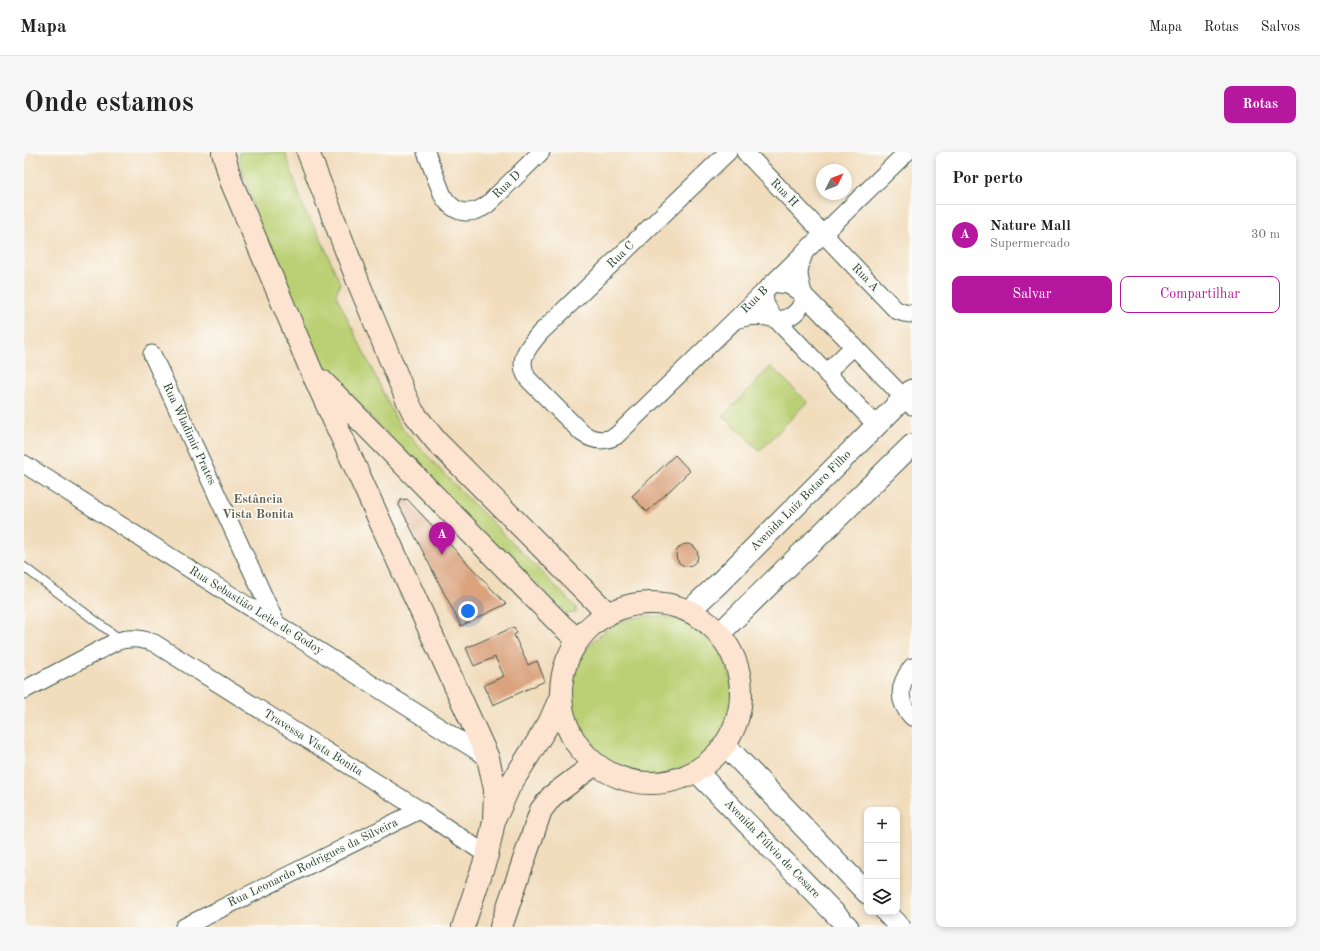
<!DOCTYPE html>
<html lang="pt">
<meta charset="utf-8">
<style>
:root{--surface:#fff;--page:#f6f6f6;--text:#222;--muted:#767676;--line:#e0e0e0;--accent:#b5179e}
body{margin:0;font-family:"Old Standard TT",serif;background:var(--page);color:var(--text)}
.controls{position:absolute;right:12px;bottom:12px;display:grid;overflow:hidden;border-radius:8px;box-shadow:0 2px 6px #0003}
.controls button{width:36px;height:36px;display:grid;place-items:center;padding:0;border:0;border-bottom:1px solid var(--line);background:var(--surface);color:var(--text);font:20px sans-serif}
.compass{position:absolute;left:792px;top:12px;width:36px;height:36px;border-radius:50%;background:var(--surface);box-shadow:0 2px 6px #0003;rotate:48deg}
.you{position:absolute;left:444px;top:459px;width:14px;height:14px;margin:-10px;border:3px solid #fff;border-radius:50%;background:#1a73e8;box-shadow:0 0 0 6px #1a73e833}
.badge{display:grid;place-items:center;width:26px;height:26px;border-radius:50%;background:var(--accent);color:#fff;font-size:13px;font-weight:700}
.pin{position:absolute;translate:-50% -33px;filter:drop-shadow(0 1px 2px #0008)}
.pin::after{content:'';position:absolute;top:21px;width:14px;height:12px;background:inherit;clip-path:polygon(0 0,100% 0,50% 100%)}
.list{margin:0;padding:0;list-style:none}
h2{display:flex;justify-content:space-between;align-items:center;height:52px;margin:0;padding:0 16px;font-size:17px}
h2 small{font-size:13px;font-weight:400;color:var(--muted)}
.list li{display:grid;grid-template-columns:26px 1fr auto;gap:12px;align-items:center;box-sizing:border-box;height:60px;padding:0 16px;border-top:1px solid var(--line)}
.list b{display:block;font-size:15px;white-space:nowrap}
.list p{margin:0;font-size:13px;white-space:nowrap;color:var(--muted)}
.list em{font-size:13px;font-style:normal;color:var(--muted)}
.actions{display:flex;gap:8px;padding:12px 16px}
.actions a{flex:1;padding:9px 0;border:1px solid var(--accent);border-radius:8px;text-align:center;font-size:14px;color:var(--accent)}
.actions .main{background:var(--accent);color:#fff}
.icon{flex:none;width:22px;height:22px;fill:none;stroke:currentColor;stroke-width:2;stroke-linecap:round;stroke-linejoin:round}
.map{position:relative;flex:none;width:888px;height:775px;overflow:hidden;border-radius:8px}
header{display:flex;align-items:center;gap:24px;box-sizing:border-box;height:56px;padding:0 20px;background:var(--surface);border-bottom:1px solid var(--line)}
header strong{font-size:19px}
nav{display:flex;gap:22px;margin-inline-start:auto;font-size:14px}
.intro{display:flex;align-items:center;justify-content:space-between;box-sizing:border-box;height:96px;padding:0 24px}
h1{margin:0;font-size:28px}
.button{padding:10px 18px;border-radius:8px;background:var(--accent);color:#fff;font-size:14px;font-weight:700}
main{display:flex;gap:24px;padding:0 24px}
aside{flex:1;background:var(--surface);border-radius:8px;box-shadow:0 2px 6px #0003}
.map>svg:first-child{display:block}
</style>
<header>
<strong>Mapa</strong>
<nav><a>Mapa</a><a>Rotas</a><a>Salvos</a></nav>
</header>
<div class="intro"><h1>Onde estamos</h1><a class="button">Rotas</a></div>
<main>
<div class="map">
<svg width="888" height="775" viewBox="0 0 888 775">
<rect width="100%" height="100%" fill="#fdfcf7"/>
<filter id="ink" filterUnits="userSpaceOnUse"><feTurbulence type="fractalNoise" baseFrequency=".025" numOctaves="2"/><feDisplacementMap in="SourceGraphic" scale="8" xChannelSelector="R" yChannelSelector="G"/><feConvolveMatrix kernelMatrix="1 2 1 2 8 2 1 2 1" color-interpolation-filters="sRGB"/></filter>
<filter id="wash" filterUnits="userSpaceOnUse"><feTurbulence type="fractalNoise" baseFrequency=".012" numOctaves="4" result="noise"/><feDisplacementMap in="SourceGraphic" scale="16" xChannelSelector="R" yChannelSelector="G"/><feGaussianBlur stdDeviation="0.9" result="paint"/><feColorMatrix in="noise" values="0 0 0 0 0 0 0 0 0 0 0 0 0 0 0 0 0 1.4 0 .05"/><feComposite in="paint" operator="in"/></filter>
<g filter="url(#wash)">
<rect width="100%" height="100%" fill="#f1dcbc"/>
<g fill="#bbd075" stroke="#6d8654">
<path d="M215,0h46l20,60 13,20 22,51 -4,12 63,130 48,52 129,130v6l-10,1 -29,-31 -5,3 -145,-151 -67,-75 -13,-16 -39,-93 -19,-60 -9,-30z"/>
<path d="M747,214l36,36 -47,49 -37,-35z"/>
<circle cx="628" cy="545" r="81"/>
</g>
<g id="blocks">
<g fill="#daa37e">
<path d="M651,303l15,16 -43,41 -15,-16z"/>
<path d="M383,347l99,105 -45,22 -62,-121 2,-5z"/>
<circle cx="663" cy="403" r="11"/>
<path d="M490,475l3,6 -3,2 14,30 9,-4 8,20 -52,24 -9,-20 20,-9 -9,-19 -21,9 -8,-18z"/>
</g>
</g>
</g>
<g filter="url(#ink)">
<use href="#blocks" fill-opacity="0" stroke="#3e5548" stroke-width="1"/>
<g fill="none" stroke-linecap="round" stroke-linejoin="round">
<g stroke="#3e5548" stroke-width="10">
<path id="service" d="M0,415l97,73"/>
</g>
<g stroke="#3e5548" stroke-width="19">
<g id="minor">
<path d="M402,0l17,44c11,18 28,21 45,8l53,-52"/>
<path d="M704,0l-188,181c-12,14 -24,27 -12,46l54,54c11,8 22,9 34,3l291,-284"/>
<path d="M721,0l151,158 8,3 8,1"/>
<path d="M748,131l16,2 15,9 109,112"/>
<path d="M740,139l1,12 6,11 105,111"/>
<path d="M711,168c10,-3 20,-5 31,-3 6,1 12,3 18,2 11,-3 21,-14 19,-25 -1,-8 -4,-14 -4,-22 1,-7 3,-14 6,-21"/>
<path d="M128,202l124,269"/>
<path d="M802,221l28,-27"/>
<path d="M0,312l464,294"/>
<path d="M888,515c-13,17 -16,33 0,50"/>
<path d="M0,538l91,-48c13,-5 26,-4 39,1l266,167 67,45"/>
<path d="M160,775l236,-117"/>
</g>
</g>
<g stroke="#3e5548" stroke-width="23">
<g id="tertiary">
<path d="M665,459l29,-27 194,-194"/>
<path d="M695,482l193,-189"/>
<path d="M701,593l142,148"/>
<path d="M673,620l151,155"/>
<path d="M862,760l14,15"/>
</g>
</g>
<g stroke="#3e5548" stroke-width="24">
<g id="secondary">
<path d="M199,0l8,29 80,189 177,388 7,31 -1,32 -7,34 -24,72"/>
<path d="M284,0l51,132 46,111 8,17 23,29 172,173"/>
<path d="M298,229l240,245 16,14"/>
<circle cx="627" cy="541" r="90"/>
<path d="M474,660l11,-25 40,-64 12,-27"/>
<path d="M477,775l40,-117 11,-14 43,-32"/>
</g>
</g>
<use href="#service" stroke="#fff" stroke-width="8"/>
<use href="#minor" stroke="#fff" stroke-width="17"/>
<use href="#tertiary" stroke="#fff" stroke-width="21"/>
<use href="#secondary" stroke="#fde4d0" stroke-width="22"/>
</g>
</g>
<g text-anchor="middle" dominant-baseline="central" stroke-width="3" stroke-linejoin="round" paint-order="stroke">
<g font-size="12" fill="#1f3d34" stroke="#fdfcf7">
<text transform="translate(483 33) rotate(-44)">Rua D</text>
<text transform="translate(760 41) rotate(46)">Rua H</text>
<text transform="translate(597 103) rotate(-44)">Rua C</text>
<text transform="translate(841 126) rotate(46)">Rua A</text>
<text transform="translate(731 148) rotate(-45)">Rua B</text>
<text transform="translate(165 282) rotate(65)">Rua Wladimir Prates</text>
<text transform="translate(777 349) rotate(-45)">Avenida Luiz Botaro Filho</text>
<text transform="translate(232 459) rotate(32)">Rua Sebastião Leite de Godoy</text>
<text transform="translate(289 591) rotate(32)">Travessa Vista Bonita</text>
<text transform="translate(748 697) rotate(46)">Avenida Fúlvio de Cesare</text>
<text transform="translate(289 711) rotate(-26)">Rua Leonardo Rodrigues da Silveira</text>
</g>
<g font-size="13" font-weight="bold" fill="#60614e" stroke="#fdfcf7">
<text x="234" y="347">Estância<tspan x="234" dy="15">Vista Bonita</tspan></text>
</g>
</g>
</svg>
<div class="controls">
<button>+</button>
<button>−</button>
<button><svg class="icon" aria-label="layers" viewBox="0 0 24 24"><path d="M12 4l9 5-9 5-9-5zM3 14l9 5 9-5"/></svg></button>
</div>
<svg class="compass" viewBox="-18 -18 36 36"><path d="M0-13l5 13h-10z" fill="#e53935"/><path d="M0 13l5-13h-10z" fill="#767676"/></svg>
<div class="you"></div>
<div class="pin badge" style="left:418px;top:403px">A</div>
</div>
<aside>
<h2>Por perto<small></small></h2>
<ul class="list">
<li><span class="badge">A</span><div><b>Nature Mall</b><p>Supermercado</p></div><em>30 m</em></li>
</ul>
<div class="actions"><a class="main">Salvar</a><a>Compartilhar</a></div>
</aside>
</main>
